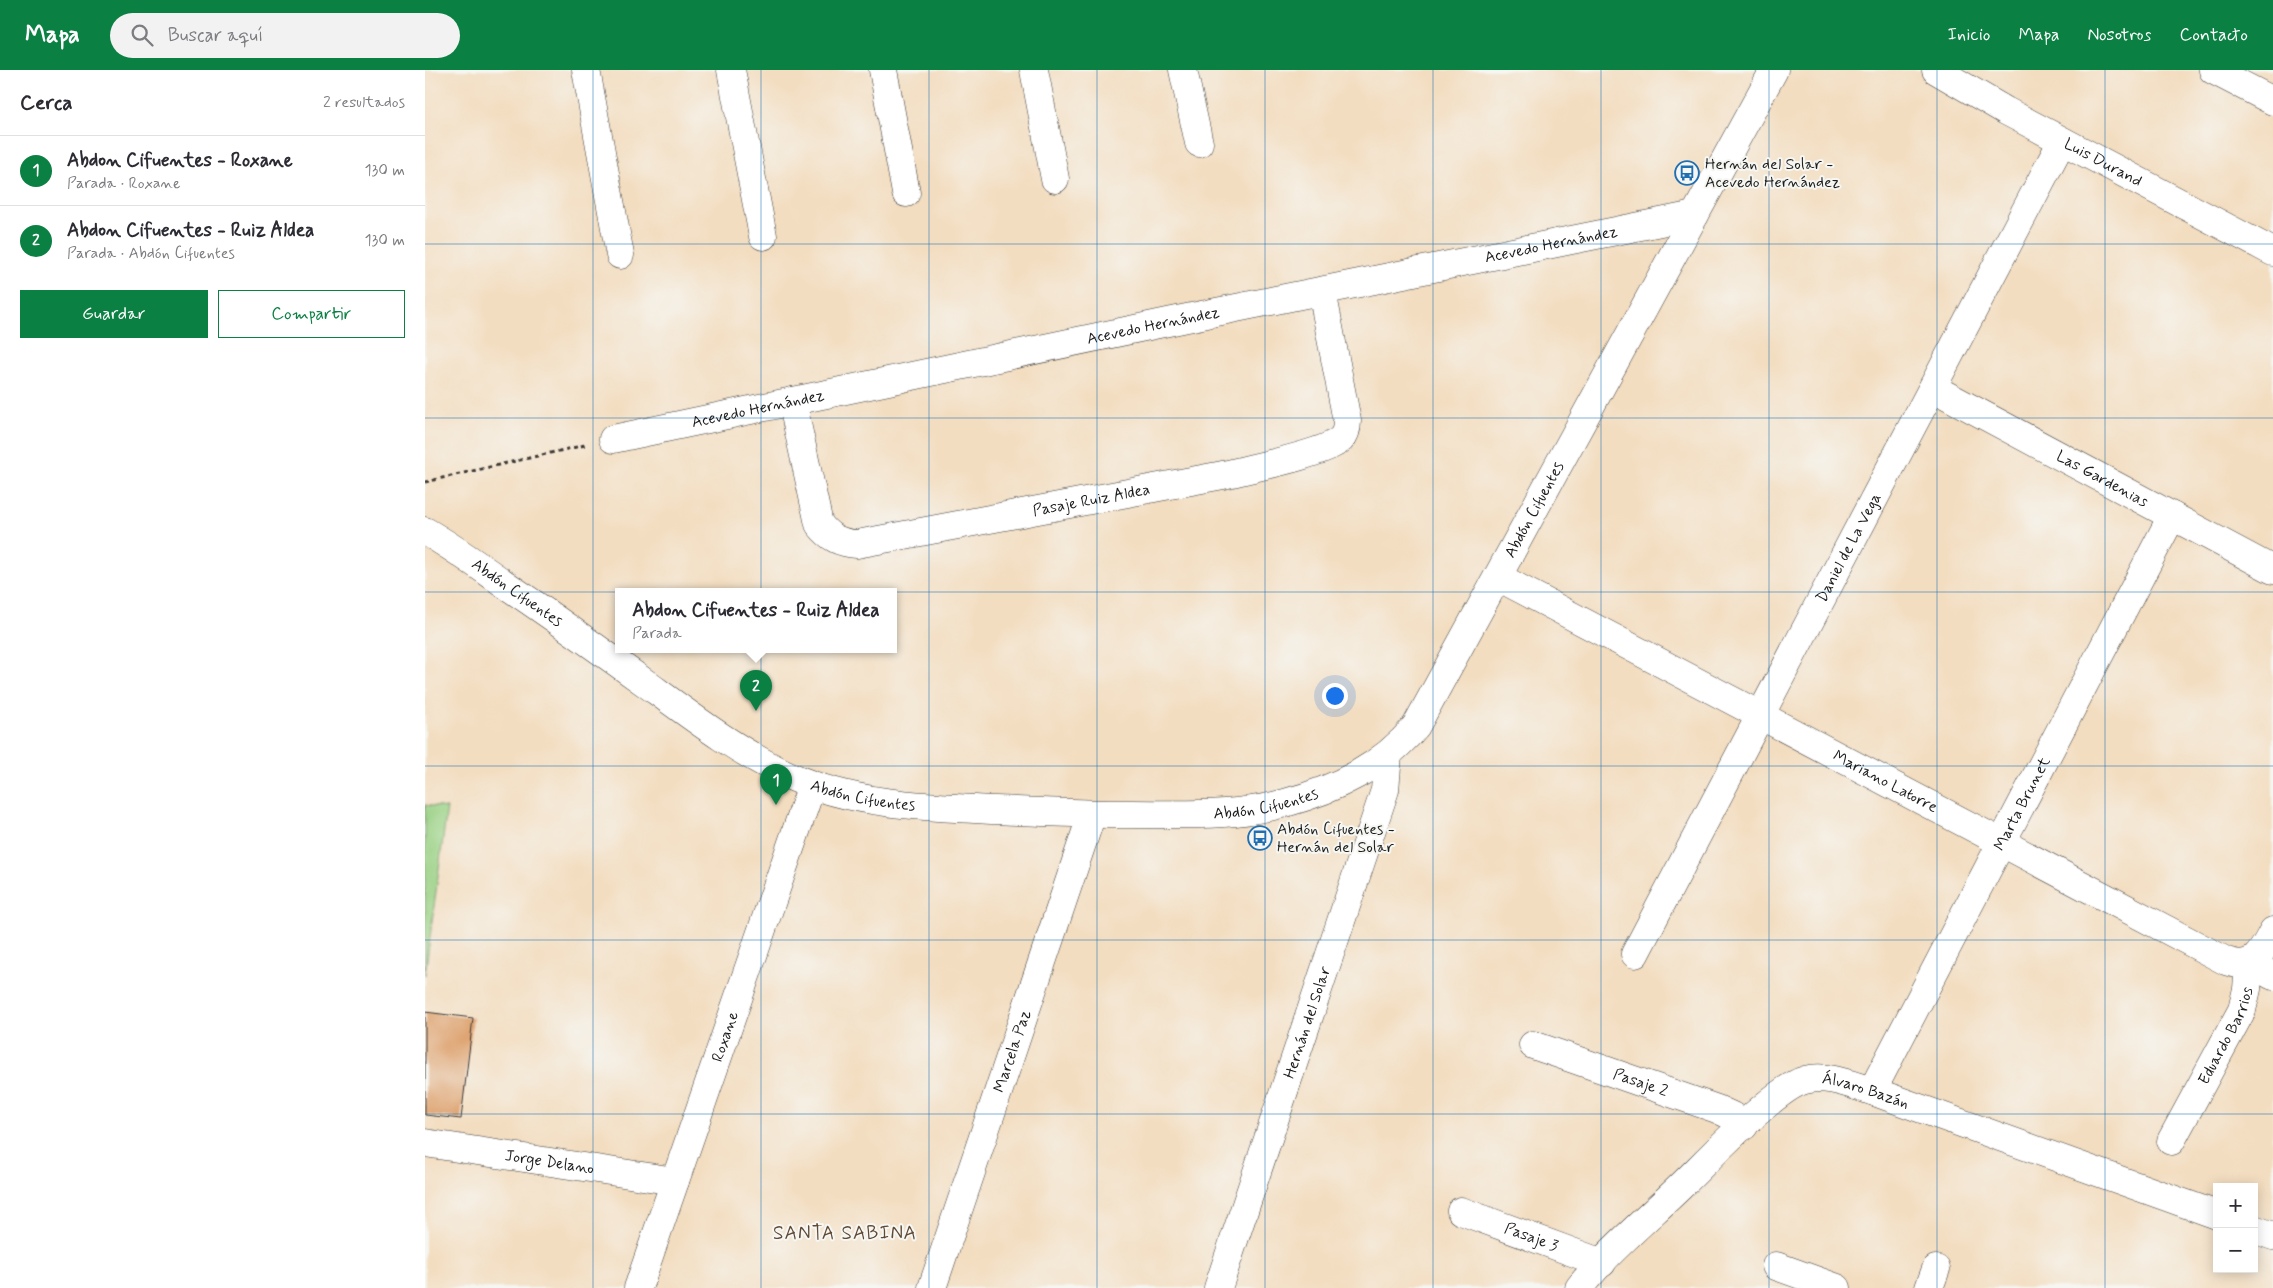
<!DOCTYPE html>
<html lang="es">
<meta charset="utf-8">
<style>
:root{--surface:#fff;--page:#f2f2f3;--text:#2b2b33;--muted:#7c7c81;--line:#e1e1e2;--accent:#0b8043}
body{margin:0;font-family:Mynerve,sans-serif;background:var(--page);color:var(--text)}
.controls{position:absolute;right:15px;bottom:15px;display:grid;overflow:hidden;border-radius:0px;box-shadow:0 2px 12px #0003}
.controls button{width:45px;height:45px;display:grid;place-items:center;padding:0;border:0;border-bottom:1px solid var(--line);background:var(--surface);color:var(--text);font:25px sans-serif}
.you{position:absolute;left:909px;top:625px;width:18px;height:18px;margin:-12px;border:4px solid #fff;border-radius:50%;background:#1a73e8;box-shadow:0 0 0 8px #1a73e833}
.badge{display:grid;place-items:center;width:32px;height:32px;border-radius:50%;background:var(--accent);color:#fff;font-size:16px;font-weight:700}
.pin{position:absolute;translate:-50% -41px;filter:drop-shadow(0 1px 2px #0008)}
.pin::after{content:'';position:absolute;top:26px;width:18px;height:15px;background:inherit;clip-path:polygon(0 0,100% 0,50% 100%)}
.popup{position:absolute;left:190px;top:518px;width:282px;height:65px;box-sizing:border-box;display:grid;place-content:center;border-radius:0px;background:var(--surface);filter:drop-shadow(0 1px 4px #0005);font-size:16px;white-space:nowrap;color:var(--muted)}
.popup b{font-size:19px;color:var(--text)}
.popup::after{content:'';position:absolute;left:50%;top:100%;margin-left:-10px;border:10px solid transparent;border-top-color:var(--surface)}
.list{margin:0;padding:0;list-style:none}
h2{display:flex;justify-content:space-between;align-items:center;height:65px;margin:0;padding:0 20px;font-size:21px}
h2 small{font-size:16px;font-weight:400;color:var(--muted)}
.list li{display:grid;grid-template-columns:32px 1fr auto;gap:15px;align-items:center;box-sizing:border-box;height:70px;padding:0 20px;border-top:1px solid var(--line)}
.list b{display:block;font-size:19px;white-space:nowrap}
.list p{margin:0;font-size:16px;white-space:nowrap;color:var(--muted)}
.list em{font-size:16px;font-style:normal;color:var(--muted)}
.actions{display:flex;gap:10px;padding:15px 20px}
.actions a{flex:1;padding:11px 0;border:1px solid var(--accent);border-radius:0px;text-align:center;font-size:18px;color:var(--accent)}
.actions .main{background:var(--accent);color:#fff}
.icon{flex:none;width:28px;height:28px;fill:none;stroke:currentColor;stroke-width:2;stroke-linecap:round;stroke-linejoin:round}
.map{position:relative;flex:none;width:1848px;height:1218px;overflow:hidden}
header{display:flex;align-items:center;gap:30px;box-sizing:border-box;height:70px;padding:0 25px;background:var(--accent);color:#fff}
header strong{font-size:24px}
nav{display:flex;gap:28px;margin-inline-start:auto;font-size:18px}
.search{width:350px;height:45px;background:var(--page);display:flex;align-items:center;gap:12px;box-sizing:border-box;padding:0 18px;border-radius:28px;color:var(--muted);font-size:19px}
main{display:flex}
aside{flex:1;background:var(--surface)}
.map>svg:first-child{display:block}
</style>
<header>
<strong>Mapa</strong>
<div class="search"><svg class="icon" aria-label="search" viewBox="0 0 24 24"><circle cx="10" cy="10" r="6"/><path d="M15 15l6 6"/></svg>Buscar aquí</div>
<nav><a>Inicio</a><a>Mapa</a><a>Nosotros</a><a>Contacto</a></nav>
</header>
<main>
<aside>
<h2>Cerca<small>2 resultados</small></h2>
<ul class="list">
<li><span class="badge">1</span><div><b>Abdon Cifuentes - Roxane</b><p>Parada · Roxane</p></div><em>130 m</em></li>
<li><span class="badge">2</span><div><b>Abdon Cifuentes - Ruiz Aldea</b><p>Parada · Abdón Cifuentes</p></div><em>130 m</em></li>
</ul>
<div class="actions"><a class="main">Guardar</a><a>Compartir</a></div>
</aside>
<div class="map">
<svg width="1848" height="1218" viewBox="0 0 1848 1218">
<rect width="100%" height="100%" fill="#f6f6f2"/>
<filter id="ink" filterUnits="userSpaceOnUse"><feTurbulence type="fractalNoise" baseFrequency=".02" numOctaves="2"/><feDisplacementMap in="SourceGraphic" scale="10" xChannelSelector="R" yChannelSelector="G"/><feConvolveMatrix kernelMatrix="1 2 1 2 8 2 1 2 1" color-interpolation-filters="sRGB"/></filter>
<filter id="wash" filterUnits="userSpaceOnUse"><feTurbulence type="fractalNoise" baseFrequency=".0096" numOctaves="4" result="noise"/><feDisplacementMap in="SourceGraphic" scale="20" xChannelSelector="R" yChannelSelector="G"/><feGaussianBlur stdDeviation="1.12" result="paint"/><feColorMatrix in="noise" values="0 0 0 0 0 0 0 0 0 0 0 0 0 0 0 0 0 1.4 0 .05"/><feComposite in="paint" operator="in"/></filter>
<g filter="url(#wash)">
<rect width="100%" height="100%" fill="#f3ddc0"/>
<path fill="#98d082" stroke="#5a764f" d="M0,735l22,3 -22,167z"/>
<g id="blocks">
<path fill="#db9961" d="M0,942l48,6 -12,101 -36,-4z"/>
</g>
</g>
<g filter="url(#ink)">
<use href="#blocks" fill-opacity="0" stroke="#3c3935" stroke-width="1"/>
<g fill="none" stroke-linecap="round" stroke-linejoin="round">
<g stroke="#3c3935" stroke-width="29">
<g id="street">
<path d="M161,0l34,185"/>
<path d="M306,0l32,166"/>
<path d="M458,0l23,123"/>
<path d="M609,0l21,109"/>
<path d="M758,0l16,73"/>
<path id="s1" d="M1508,318l340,182"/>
<path id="s2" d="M367,331l27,123c11,14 21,19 38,20l366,-69c24,-6 102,-21 118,-36 5,-5 6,-11 6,-18l-25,-130"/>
<path id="s3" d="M188,369l574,-121 508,-103"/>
<path id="s4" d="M1073,507l728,384c28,10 36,-9 47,-30"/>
<path id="s5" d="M1210,884l427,-813"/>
<path d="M1824,893l24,13"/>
<path id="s6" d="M1108,975l184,64 15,7 12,10"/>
<path id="s7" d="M1447,1021l300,-575"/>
<path id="s8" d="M1746,1071l71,-131 5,-21 2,-26"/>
<path id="s9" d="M0,1073l250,38"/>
<path id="s10" d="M1036,1141l141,52"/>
<path d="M1829,1159l19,7"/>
<path d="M1351,1196l61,22"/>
<path id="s11" d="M213,1218l174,-503"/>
<path id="s12" d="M507,1218l160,-474"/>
<path id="s13" d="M793,1218l167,-498 3,-35"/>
<path id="s14" d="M1154,1218c29,-37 68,-69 102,-102 25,-24 95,-99 124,-106 22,-6 46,5 67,11l345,124"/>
<path d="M1504,1218l7,-19"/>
</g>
</g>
<g stroke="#3c3935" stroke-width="29">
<g id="secondary">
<path id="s15" d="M1511,0l70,41 267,141"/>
<path id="s16" d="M0,461c30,17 58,38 87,58 47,32 93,65 139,98 45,33 89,66 139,89 64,29 136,31 205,34 46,2 92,4 137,4 52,0 103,3 153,-11 51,-14 97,-36 131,-77l358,-656"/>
</g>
</g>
<g stroke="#3c3935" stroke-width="29">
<path id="highway" d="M1788,0l60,31"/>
</g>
<path stroke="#3c3935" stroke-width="3" stroke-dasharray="4 4" stroke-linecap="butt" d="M0,412l160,-37"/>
<use href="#street" stroke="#fff" stroke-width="28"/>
<use href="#secondary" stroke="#fff" stroke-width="28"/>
<use href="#highway" stroke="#fff" stroke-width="28"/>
</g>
</g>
<path fill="none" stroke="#1f6fb2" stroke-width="1" stroke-opacity="0.55" d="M168,0v1218M336,0v1218M504,0v1218M672,0v1218M840,0v1218M1008,0v1218M1176,0v1218M1344,0v1218M1512,0v1218M1680,0v1218M0,174h1848M0,348h1848M0,522h1848M0,696h1848M0,870h1848M0,1044h1848"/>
<defs>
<g id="bus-ring" transform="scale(1.25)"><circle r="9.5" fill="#f6f6f2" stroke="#1f6fb2" stroke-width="1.5"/><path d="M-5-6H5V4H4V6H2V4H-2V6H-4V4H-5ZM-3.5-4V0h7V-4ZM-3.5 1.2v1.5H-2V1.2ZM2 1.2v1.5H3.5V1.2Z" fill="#1f6fb2"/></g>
</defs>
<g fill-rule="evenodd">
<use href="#bus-ring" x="1262" y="103"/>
<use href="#bus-ring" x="835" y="768"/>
</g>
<g text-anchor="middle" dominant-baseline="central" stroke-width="4" stroke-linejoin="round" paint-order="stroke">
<g font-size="16" fill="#1c1c1c" stroke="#f6f6f2">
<text stroke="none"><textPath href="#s15" startOffset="191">Luis Durand</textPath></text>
<text stroke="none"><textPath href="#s3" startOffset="958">Acevedo Hernández</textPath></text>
<text stroke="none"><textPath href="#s3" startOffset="552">Acevedo Hernández</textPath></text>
<text stroke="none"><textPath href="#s3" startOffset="148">Acevedo Hernández</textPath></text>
<text stroke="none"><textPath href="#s1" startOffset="192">Las Gardenias</textPath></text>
<text stroke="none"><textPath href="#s2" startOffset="409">Pasaje Ruiz Aldea</textPath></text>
<text stroke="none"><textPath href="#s16" startOffset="1341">Abdón Cifuentes</textPath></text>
<text stroke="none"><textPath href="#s5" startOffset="459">Daniel de La Vega</textPath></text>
<text stroke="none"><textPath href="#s16" startOffset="111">Abdón Cifuentes</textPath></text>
<text stroke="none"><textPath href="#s4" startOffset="438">Mariano Latorre</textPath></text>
<text stroke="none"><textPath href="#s16" startOffset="516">Abdón Cifuentes</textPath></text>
<text stroke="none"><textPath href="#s16" startOffset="921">Abdón Cifuentes</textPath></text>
<text stroke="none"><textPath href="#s7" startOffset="324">Marta Brunet</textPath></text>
<text stroke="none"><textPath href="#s13" startOffset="280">Hernán del Solar</textPath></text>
<text stroke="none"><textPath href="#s8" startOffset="119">Eduardo Barrios</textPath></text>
<text stroke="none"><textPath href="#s11" startOffset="266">Roxane</textPath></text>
<text stroke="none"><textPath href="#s12" startOffset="250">Marcela Paz</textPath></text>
<text stroke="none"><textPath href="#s6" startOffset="114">Pasaje 2</textPath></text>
<text stroke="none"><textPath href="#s14" startOffset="371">Álvaro Bazán</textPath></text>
<text stroke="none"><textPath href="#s9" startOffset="126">Jorge Delano</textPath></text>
<text stroke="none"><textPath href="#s10" startOffset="75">Pasaje 3</textPath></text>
</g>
<g font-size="16" fill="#1c1c1c" stroke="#f6f6f2" text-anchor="start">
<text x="1280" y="94">Hernán del Solar -<tspan x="1280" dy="18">Acevedo Hernández</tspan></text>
<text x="852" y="759">Abdón Cifuentes -<tspan x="852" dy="18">Hernán del Solar</tspan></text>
</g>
<g font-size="19" letter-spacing="1" fill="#5f4834" stroke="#f6f6f2">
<text x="420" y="1163">SANTA SABINA</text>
</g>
</g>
</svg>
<div class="controls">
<button>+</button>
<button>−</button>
</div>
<div class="you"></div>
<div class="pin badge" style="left:351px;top:735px">1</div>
<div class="pin badge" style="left:331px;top:641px">2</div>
<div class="popup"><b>Abdon Cifuentes - Ruiz Aldea</b>Parada</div>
</div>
</main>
